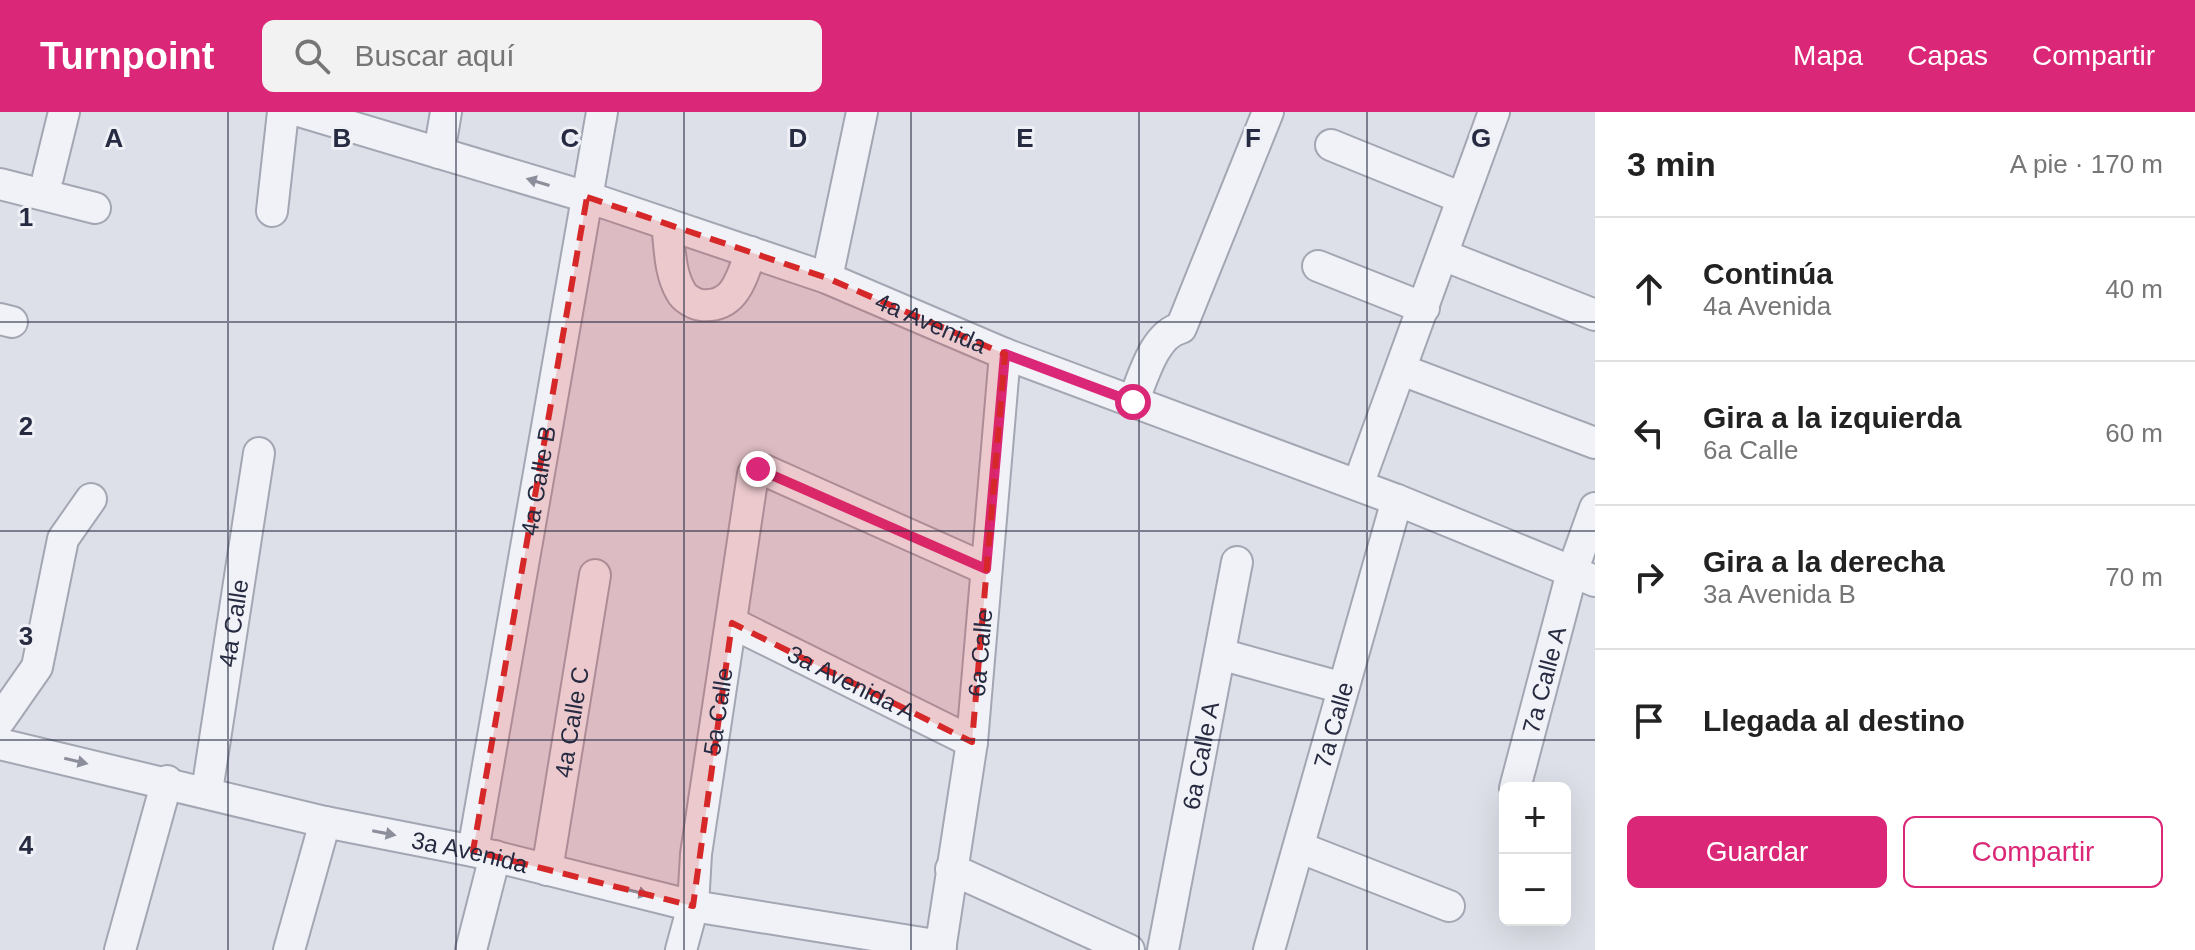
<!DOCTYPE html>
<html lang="es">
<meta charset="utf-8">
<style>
:root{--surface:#fff;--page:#f2f2f2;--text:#222;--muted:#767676;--line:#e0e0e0;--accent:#db2777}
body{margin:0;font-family:Arial,sans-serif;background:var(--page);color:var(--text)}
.controls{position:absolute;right:24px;bottom:24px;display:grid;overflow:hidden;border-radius:12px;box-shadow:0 8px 32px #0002}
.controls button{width:72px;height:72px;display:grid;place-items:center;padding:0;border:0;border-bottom:2px solid var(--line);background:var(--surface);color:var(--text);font:40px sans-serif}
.stop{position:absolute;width:24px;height:24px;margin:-18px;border:6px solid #db2777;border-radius:50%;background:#fff}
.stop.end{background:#db2777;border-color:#fff;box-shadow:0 2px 8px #0008}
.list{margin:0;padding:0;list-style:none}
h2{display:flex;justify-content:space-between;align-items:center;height:104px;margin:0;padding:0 32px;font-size:34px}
h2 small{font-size:26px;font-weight:400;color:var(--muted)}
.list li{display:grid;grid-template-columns:52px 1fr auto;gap:24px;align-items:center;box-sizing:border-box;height:144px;padding:0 32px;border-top:2px solid var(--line)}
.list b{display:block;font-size:30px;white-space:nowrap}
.list p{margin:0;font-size:26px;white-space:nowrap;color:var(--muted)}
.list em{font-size:26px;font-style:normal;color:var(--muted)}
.actions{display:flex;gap:16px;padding:24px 32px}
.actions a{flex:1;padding:18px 0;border:2px solid var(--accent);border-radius:12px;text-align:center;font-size:28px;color:var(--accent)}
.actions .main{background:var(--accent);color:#fff}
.icon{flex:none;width:44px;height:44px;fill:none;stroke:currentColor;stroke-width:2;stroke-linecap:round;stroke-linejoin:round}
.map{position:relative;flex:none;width:1595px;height:838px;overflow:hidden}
header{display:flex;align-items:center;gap:48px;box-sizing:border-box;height:112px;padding:0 40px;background:var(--accent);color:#fff}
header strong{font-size:38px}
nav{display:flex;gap:44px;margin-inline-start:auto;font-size:28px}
.search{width:560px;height:72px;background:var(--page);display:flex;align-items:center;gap:20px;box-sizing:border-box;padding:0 28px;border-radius:12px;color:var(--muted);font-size:30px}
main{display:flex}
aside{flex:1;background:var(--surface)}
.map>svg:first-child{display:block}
</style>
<header>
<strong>Turnpoint</strong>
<div class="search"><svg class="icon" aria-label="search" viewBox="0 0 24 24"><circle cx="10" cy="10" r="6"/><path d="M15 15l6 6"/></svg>Buscar aquí</div>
<nav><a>Mapa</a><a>Capas</a><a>Compartir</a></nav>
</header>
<main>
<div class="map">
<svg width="1595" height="838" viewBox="0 0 1595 838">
<rect width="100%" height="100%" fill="#dee0e9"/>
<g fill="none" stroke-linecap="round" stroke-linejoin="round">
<g stroke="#a3a6b3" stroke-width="34">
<g id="minor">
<path id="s1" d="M302,0l285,85 240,81 178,76 392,146 198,81"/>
<path d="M1331,33l131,53"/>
<path d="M439,41l7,-41"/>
<path d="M48,65l16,-65"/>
<path d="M0,72l95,24"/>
<path d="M272,99l11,-99"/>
<path d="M667,112c3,22 2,48 14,68 3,6 13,12 20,13 34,3 40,-26 50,-53"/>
<path d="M1443,143l152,60"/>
<path d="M1318,154l106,42"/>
<path d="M827,166l35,-166"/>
<path d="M0,207l12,3"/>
<path d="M1402,258l193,73"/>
<path d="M1133,290c10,-24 21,-68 48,-74l87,-216"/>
<path d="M1358,373l136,-373"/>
<path id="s2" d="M732,511l240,119"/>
<path d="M1220,542l123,34"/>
<path d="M0,608l37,-53 26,-128 28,-40"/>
<path id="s3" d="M0,632l325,78 148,29 220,55 248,40"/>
<path id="s4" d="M1515,676l57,-216 23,-64"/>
<path id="s5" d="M207,679l52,-338"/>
<path d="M1301,736l148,58"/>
<path id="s6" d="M473,739l129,-739"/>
<path d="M951,757l178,81"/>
<path id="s7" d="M547,758l48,-295"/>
<path d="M120,838l47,-169"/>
<path d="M289,838l36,-128"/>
<path d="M471,838l24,-94"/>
<path id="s8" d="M681,838l12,-44 3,-52 57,-380 11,-4 222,99"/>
<path id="s9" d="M940,838l32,-208 33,-388"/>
<path id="s10" d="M1163,838l74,-388"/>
<path id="s11" d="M1269,838l128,-450"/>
</g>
</g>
<use href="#minor" stroke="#f1f2f7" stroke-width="30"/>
</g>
<defs><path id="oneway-solid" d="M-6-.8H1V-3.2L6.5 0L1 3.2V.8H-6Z" transform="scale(2)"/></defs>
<g fill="#8c8e9c">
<use href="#oneway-solid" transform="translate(538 70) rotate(-163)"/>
<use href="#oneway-solid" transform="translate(76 649) rotate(13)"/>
<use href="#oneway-solid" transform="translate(384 721) rotate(11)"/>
<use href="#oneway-solid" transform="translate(637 780) rotate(14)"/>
</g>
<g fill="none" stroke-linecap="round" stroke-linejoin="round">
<path stroke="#db2777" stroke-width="10" d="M758,357l228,100 19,-215 128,48"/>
</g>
<path fill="#d62828" fill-opacity="0.2" stroke="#d62828" stroke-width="6" stroke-dasharray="16 10" stroke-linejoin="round" d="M587,85l240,81 178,76 -33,388 -240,-119 -39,283 -220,-55z"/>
<path fill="none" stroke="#262b41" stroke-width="2" stroke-opacity="0.55" d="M228,0v838M456,0v838M684,0v838M911,0v838M1139,0v838M1367,0v838M0,210h1595M0,419h1595M0,628h1595"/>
<g text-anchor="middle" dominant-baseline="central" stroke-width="6" stroke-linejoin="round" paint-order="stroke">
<g font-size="24" fill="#262b41" stroke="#eef0f6">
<text stroke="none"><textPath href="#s1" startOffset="664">4a Avenida</textPath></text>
<text stroke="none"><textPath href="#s6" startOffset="376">4a Calle B</textPath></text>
<text stroke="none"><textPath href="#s5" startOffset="170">4a Calle</textPath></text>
<text stroke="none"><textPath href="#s9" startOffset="300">6a Calle</textPath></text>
<text stroke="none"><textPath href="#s4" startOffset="112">7a Calle A</textPath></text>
<text stroke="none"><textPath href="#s2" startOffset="134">3a Avenida A</textPath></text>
<text stroke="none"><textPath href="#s8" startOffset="242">5a Calle</textPath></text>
<text stroke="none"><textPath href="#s7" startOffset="150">4a Calle C</textPath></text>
<text stroke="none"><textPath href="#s11" startOffset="234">7a Calle</textPath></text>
<text stroke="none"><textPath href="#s10" startOffset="198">6a Calle A</textPath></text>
<text stroke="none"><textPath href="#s3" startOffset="482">3a Avenida</textPath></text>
</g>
</g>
<g font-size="26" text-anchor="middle" font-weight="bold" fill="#262b41" stroke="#eef0f6" stroke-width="6" stroke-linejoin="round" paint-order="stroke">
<text x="114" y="35">A</text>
<text x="342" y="35">B</text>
<text x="570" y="35">C</text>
<text x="798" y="35">D</text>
<text x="1025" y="35">E</text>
<text x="1253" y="35">F</text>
<text x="1481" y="35">G</text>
<text x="26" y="114">1</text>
<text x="26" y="323">2</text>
<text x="26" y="533">3</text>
<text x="26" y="742">4</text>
</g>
</svg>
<div class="controls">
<button>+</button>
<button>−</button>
</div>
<div class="stop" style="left:1133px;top:290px"></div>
<div class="stop end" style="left:758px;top:357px"></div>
</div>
<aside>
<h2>3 min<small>A pie · 170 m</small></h2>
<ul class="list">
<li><svg class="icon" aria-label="ahead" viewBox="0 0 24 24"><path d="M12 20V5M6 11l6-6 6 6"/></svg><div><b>Continúa</b><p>4a Avenida</p></div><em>40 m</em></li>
<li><svg class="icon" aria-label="left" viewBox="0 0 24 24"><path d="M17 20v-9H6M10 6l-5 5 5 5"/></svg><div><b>Gira a la izquierda</b><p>6a Calle</p></div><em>60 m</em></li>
<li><svg class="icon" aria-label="right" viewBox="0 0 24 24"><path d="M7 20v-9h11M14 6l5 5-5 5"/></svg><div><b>Gira a la derecha</b><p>3a Avenida B</p></div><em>70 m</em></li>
<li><svg class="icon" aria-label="arrive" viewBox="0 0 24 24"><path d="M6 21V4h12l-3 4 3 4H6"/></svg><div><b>Llegada al destino</b></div></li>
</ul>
<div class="actions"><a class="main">Guardar</a><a>Compartir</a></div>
</aside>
</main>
